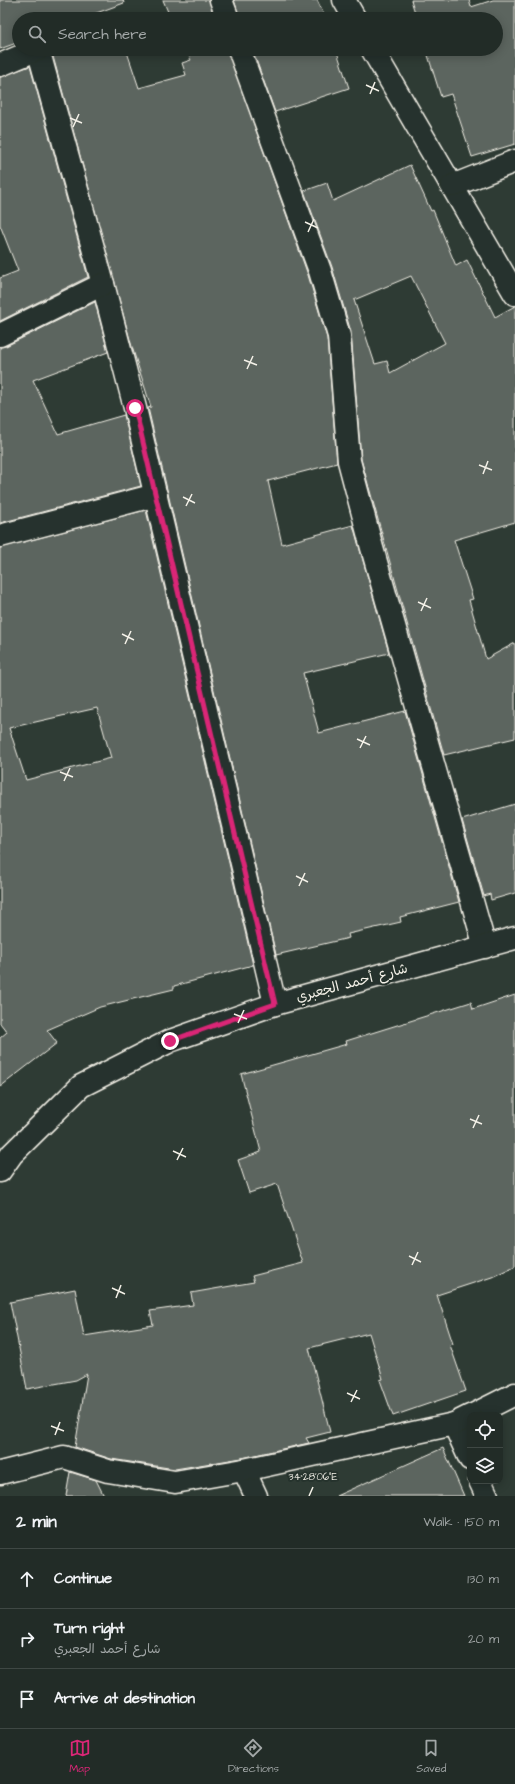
<!DOCTYPE html>
<meta charset="utf-8">
<style>
:root{--surface:#222c27;--page:#2a342f;--text:#f1f3f6;--muted:#a2a7a7;--line:#3f4844;--accent:#db2777}
body{margin:0;font-family:"Architects Daughter","Playpen Sans Arabic",sans-serif;background:var(--page);color:var(--text)}
.controls{position:absolute;right:12px;bottom:12px;display:grid;overflow:hidden;border-radius:8px;box-shadow:0 2px 10px #0003}
.controls button{width:36px;height:36px;display:grid;place-items:center;padding:0;border:0;border-bottom:1px solid var(--line);background:var(--surface);color:var(--text);font:20px sans-serif}
.stop{position:absolute;width:12px;height:12px;margin:-9px;border:3px solid #db2777;border-radius:50%;background:#fff}
.stop.end{background:#db2777;border-color:#fff;box-shadow:0 1px 4px #0008}
.list{margin:0;padding:0;list-style:none}
h2{display:flex;justify-content:space-between;align-items:center;height:52px;margin:0;padding:0 16px;font-size:17px}
h2 small{font-size:13px;font-weight:400;color:var(--muted)}
.list li{display:grid;grid-template-columns:26px 1fr auto;gap:12px;align-items:center;box-sizing:border-box;height:60px;padding:0 16px;border-top:1px solid var(--line)}
.list b{display:block;font-size:15px;white-space:nowrap}
.list p{margin:0;font-size:13px;white-space:nowrap;color:var(--muted)}
.list em{font-size:13px;font-style:normal;color:var(--muted)}
.icon{flex:none;width:22px;height:22px;fill:none;stroke:currentColor;stroke-width:2;stroke-linecap:round;stroke-linejoin:round}
.map{position:relative;flex:none;width:515px;height:1496px;overflow:hidden}
.search{position:absolute;background:var(--surface);box-shadow:0 2px 10px #0003;left:12px;right:12px;top:12px;height:44px;display:flex;align-items:center;gap:10px;box-sizing:border-box;padding:0 14px;border-radius:22px;color:var(--muted);font-size:15px}
.sheet{height:232px;background:var(--surface)}
nav{display:flex;justify-content:space-around;align-items:center;box-sizing:border-box;height:56px;border-top:1px solid var(--line);background:var(--surface);font-size:11px;color:var(--muted)}
nav a{display:grid;justify-items:center;gap:2px}
nav .on{color:var(--accent)}
.map>svg:first-child{display:block}
</style>
<div class="map">
<svg width="515" height="1496" viewBox="0 0 515 1496">
<rect width="100%" height="100%" fill="#2e3b34"/>
<filter id="ink" filterUnits="userSpaceOnUse"><feTurbulence type="fractalNoise" baseFrequency=".025" numOctaves="2"/><feDisplacementMap in="SourceGraphic" scale="8" xChannelSelector="R" yChannelSelector="G"/><feConvolveMatrix kernelMatrix="1 2 1 2 8 2 1 2 1" color-interpolation-filters="sRGB"/></filter>
<g filter="url(#ink)">
<g fill="#5c655e" stroke="#f4f1e8" fill-rule="evenodd">
<path d="M0,0h123l1,3 -44,16h-61v23l-19,7z"/>
<path d="M163,0h46l6,19h-44z"/>
<path d="M234,0h83l9,19h-86z"/>
<path d="M411,0h58l2,7 22,-7h22v144l-43,13 -21,-63 -10,3 -15,-48h70v-30h-79z"/>
<path d="M51,49h75l13,39 47,-13 -4,-12 9,-3 -6,-11h42l81,226 19,63 10,125 -69,18 14,63 71,-19 36,128 -86,20 16,60 86,-22 54,191 -59,15 1,5 -53,12 1,4 -73,17 -128,-547 3,-1 -19,-60z"/>
<path d="M252,49h84l13,39 -74,24z"/>
<path d="M30,66l58,211 -88,44v-43l18,-7 -18,-46v-148z"/>
<path d="M410,165l21,46 2,-1 23,56 11,-6 28,57 20,-11v216l-61,18 19,59 -4,1 17,59 29,-16v95l-71,17 -83,-296 -10,-127 -19,-65 -28,-76 23,-8 6,18zM411,276l34,67 -55,30 -3,-12 -12,3 -21,-64z"/>
<path d="M95,302l13,50 -75,28 25,54 66,-19 17,71 -141,37v-176l6,-1z"/>
<path d="M146,510l107,455 -79,21v3l-74,18 -53,23 10,13 -57,44v-49l7,-6 -7,-9v-475zM97,708l14,50 -85,22 -17,-52z"/>
<path d="M515,804v89l-24,7 -1,-6 -6,2 -22,-76z"/>
<path d="M515,995v271l-23,11 -55,18 16,49 -3,1 16,46 -73,25 -13,-36 3,-1 -14,-46 -60,15 21,84 -24,6 3,5 -67,15 -67,11 -64,-10 -36,-12 12,-73 -11,6 -49,9 -17,-87 65,-13 9,47 69,-11 -3,-14 43,-6 -2,-12 63,-11 -2,-6 51,-13 -26,-79 -28,9 -11,-33 23,-8 -20,-78 106,-30 -1,-3 125,-39 2,7z"/>
<path d="M443,1448l21,48h-128z"/>
<path d="M70,1472l26,8 8,16h-38z"/>
</g>
<g fill="none" stroke-linecap="round" stroke-linejoin="round">
<g stroke="#f4f1e8" stroke-width="25">
<g id="minor">
<path d="M221,0l7,19"/>
<path d="M344,0l11,19"/>
<path d="M38,49l65,235 32,124 140,596"/>
<path d="M239,49l81,222 19,65 10,125 23,87 113,399"/>
<path d="M372,49l143,245"/>
<path d="M0,65l38,-16"/>
<path d="M452,186l63,-25"/>
<path d="M0,335l103,-51"/>
<path d="M0,536l156,-41"/>
<path d="M0,1171l12,-17 69,-68 89,-45 105,-37 240,-66"/>
<path d="M473,1415l42,-21"/>
<path d="M454,1424l16,35"/>
<path d="M244,1470l12,26"/>
<path d="M0,1473l64,-16 44,14 67,11 69,-12 210,-46 16,-8"/>
<path d="M480,1481l7,15"/>
</g>
</g>
<use href="#minor" stroke="#26332d" stroke-width="22"/>
</g>
</g>
<g fill="none" stroke-linecap="round" stroke-linejoin="round" filter="url(#ink)">
<path stroke="#db2777" stroke-width="5" d="M135,408l140,596 -105,37"/>
</g>
<path fill="none" stroke="#f4f1e8" stroke-width="1.5" d="M366,85l13,6M370,94l5,-12M70,118l12,5M73,127l6,-13M305,222l13,6M308,232l6,-13M244,360l13,5M247,369l6,-13M479,465l13,5M483,474l5,-13M183,497l12,6M186,506l6,-12M418,602l13,6M421,611l6,-13M122,634l12,6M125,644l6,-13M357,739l13,6M360,748l6,-12M60,772l13,5M64,781l6,-13M296,876l12,6M299,886l6,-13M234,1014l13,5M238,1023l6,-13M470,1119l12,5M473,1128l6,-13M173,1151l13,6M177,1160l6,-12M409,1256l12,6M412,1265l6,-13M112,1288l13,6M116,1298l5,-13M347,1393l13,6M351,1402l6,-12M51,1426l13,5M55,1435l5,-13M309,1496l4,-9"/>
<g text-anchor="middle" dominant-baseline="central" stroke-width="4" stroke-linejoin="round" paint-order="stroke">
<g font-size="14" fill="#f4f1e8" stroke="#26332d">
<text transform="translate(352 983) rotate(-15)">شارع أحمد الجعبري</text>
</g>
</g>
<g font-size="10" text-anchor="middle" fill="#f4f1e8" stroke="#26332d" stroke-width="4" stroke-linejoin="round" paint-order="stroke">
<text x="313" y="1480">34°28'06"E</text>
</g>
</svg>
<div class="controls">
<button><svg class="icon" aria-label="locate" viewBox="0 0 24 24"><circle cx="12" cy="12" r="6"/><path d="M12 2v4M12 18v4M2 12h4M18 12h4"/></svg></button>
<button><svg class="icon" aria-label="layers" viewBox="0 0 24 24"><path d="M12 4l9 5-9 5-9-5zM3 14l9 5 9-5"/></svg></button>
</div>
<div class="stop" style="left:135px;top:408px"></div>
<div class="stop end" style="left:170px;top:1041px"></div>
<div class="search"><svg class="icon" aria-label="search" viewBox="0 0 24 24"><circle cx="10" cy="10" r="6"/><path d="M15 15l6 6"/></svg>Search here</div>
</div>
<section class="sheet">
<h2>2 min<small>Walk · 150 m</small></h2>
<ul class="list">
<li><svg class="icon" aria-label="ahead" viewBox="0 0 24 24"><path d="M12 20V5M6 11l6-6 6 6"/></svg><div><b>Continue</b></div><em>130 m</em></li>
<li><svg class="icon" aria-label="right" viewBox="0 0 24 24"><path d="M7 20v-9h11M14 6l5 5-5 5"/></svg><div><b>Turn right</b><p>شارع أحمد الجعبري</p></div><em>20 m</em></li>
<li><svg class="icon" aria-label="arrive" viewBox="0 0 24 24"><path d="M6 21V4h12l-3 4 3 4H6"/></svg><div><b>Arrive at destination</b></div></li>
</ul>
</section>
<nav>
<a class="on"><svg class="icon" aria-label="map" viewBox="0 0 24 24"><path d="M3 6l6-2 6 2 6-2v14l-6 2-6-2-6 2zM9 4v14M15 6v14"/></svg>Map</a>
<a><svg class="icon" aria-label="directions" viewBox="0 0 24 24"><path d="M12 3l9 9-9 9-9-9zM9 14v-3h6M13 9l2 2-2 2"/></svg>Directions</a>
<a><svg class="icon" aria-label="saved" viewBox="0 0 24 24"><path d="M7 4h10v16l-5-4-5 4z"/></svg>Saved</a>
</nav>
